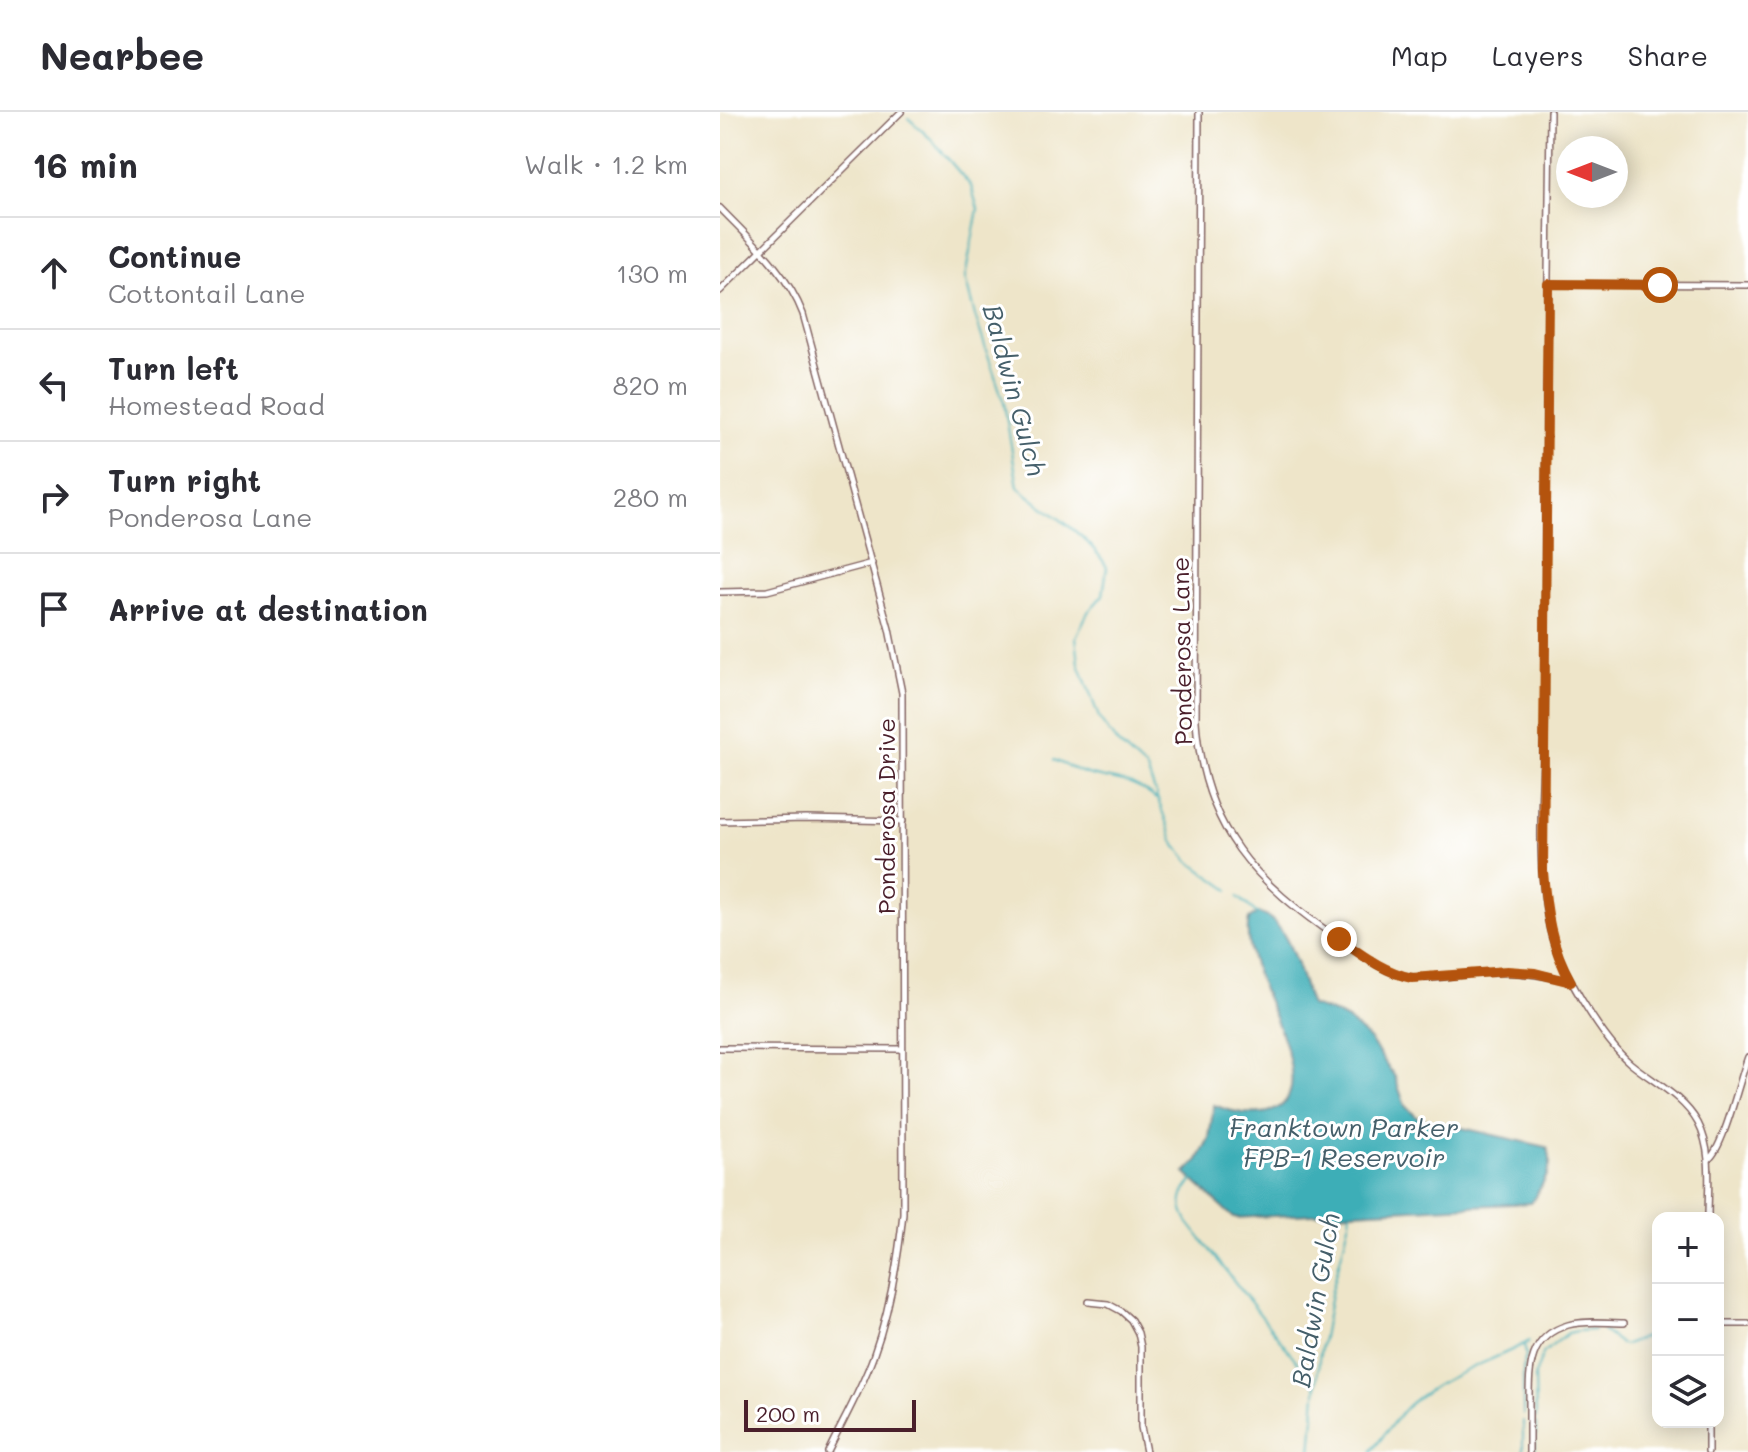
<!DOCTYPE html>
<meta charset="utf-8">
<style>
:root{--surface:#fff;--page:#f2f2f3;--text:#2b2b33;--muted:#7c7c81;--line:#e1e1e2}
body{margin:0;font-family:Mali,sans-serif;background:var(--page);color:var(--text)}
.controls{position:absolute;right:24px;bottom:24px;display:grid;overflow:hidden;border-radius:16px;box-shadow:0 4px 20px #0003}
.controls button{width:72px;height:72px;display:grid;place-items:center;padding:0;border:0;border-bottom:2px solid var(--line);background:var(--surface);color:var(--text);font:40px sans-serif}
.compass{position:absolute;left:836px;top:24px;width:72px;height:72px;border-radius:50%;background:var(--surface);box-shadow:0 4px 20px #0003;rotate:270deg}
.scale{position:absolute;left:24px;bottom:20px;width:172px;box-sizing:border-box;padding-left:8px;border:4px solid #4a1f2b;border-top:0;font-size:22px;line-height:28px;white-space:nowrap;color:#4a1f2b;-webkit-text-stroke:6px #fff;paint-order:stroke}
.stop{position:absolute;width:24px;height:24px;margin:-18px;border:6px solid #b45309;border-radius:50%;background:#fff}
.stop.end{background:#b45309;border-color:#fff;box-shadow:0 2px 8px #0008}
.list{margin:0;padding:0;list-style:none}
h2{display:flex;justify-content:space-between;align-items:center;height:104px;margin:0;padding:0 32px;font-size:34px}
h2 small{font-size:26px;font-weight:400;color:var(--muted)}
.list li{display:grid;grid-template-columns:52px 1fr auto;gap:24px;align-items:center;box-sizing:border-box;height:112px;padding:0 32px;border-top:2px solid var(--line)}
.list b{display:block;font-size:30px;white-space:nowrap}
.list p{margin:0;font-size:26px;white-space:nowrap;color:var(--muted)}
.list em{font-size:26px;font-style:normal;color:var(--muted)}
.icon{flex:none;width:44px;height:44px;fill:none;stroke:currentColor;stroke-width:2;stroke-linecap:round;stroke-linejoin:round}
.map{position:relative;flex:none;width:1028px;height:1340px;overflow:hidden}
header{display:flex;align-items:center;gap:48px;box-sizing:border-box;height:112px;padding:0 40px;background:var(--surface);border-bottom:2px solid var(--line)}
header strong{font-size:38px}
nav{display:flex;gap:44px;margin-inline-start:auto;font-size:28px}
main{display:flex}
aside{flex:1;background:var(--surface)}
.map>svg:first-child{display:block}
</style>
<header>
<strong>Nearbee</strong>
<nav><a>Map</a><a>Layers</a><a>Share</a></nav>
</header>
<main>
<aside>
<h2>16 min<small>Walk · 1.2 km</small></h2>
<ul class="list">
<li><svg class="icon" aria-label="ahead" viewBox="0 0 24 24"><path d="M12 20V5M6 11l6-6 6 6"/></svg><div><b>Continue</b><p>Cottontail Lane</p></div><em>130 m</em></li>
<li><svg class="icon" aria-label="left" viewBox="0 0 24 24"><path d="M17 20v-9H6M10 6l-5 5 5 5"/></svg><div><b>Turn left</b><p>Homestead Road</p></div><em>820 m</em></li>
<li><svg class="icon" aria-label="right" viewBox="0 0 24 24"><path d="M7 20v-9h11M14 6l5 5-5 5"/></svg><div><b>Turn right</b><p>Ponderosa Lane</p></div><em>280 m</em></li>
<li><svg class="icon" aria-label="arrive" viewBox="0 0 24 24"><path d="M6 21V4h12l-3 4 3 4H6"/></svg><div><b>Arrive at destination</b></div></li>
</ul>
</aside>
<div class="map">
<svg width="1028" height="1340" viewBox="0 0 1028 1340">
<rect width="100%" height="100%" fill="#fff"/>
<filter id="ink" filterUnits="userSpaceOnUse"><feTurbulence type="fractalNoise" baseFrequency=".0125" numOctaves="2"/><feDisplacementMap in="SourceGraphic" scale="16" xChannelSelector="R" yChannelSelector="G"/><feConvolveMatrix kernelMatrix="1 2 1 2 8 2 1 2 1" color-interpolation-filters="sRGB"/></filter>
<filter id="wash" filterUnits="userSpaceOnUse"><feTurbulence type="fractalNoise" baseFrequency=".006" numOctaves="4" result="noise"/><feDisplacementMap in="SourceGraphic" scale="32" xChannelSelector="R" yChannelSelector="G"/><feGaussianBlur stdDeviation="1.8" result="paint"/><feColorMatrix in="noise" values="0 0 0 0 0 0 0 0 0 0 0 0 0 0 0 0 0 1.4 0 .05"/><feComposite in="paint" operator="in"/></filter>
<g filter="url(#wash)">
<rect width="100%" height="100%" fill="#eee5c9"/>
<path fill="#3eaeb7" stroke="#446671" stroke-width="2" d="M538,801c32,7 42,67 53,93l23,7 15,8 20,18 26,38 10,29 13,12 129,29c10,20 -6,39 -16,56l-297,15 -49,-45 12,-11 12,-24 5,-33c17,7 35,11 54,7 55,-13 -2,-108 -11,-138 -6,-18 -12,-37 -8,-55z"/>
<g fill="none" stroke-linecap="round" stroke-linejoin="round">
<g stroke="#3eaeb7" stroke-width="2">
<path d="M188,6l23,21 40,47 7,23 -13,69 10,38 29,87 14,84c30,26 68,45 89,80l-4,28 -15,17 -12,25 3,27 21,56 17,23 30,27 27,73 16,19 39,28"/>
<path d="M334,648c10,4 20,10 30,13 29,9 47,5 72,26"/>
<path d="M518,785l21,18"/>
<path d="M474,1067c-14,15 -16,25 -6,43l128,164"/>
<path d="M883,1219l18,13 5,1 18,-8 14,1"/>
<path d="M803,1303v-46l3,-14 -2,-11 5,-3"/>
<path d="M816,1306l-1,-43 8,-22 25,-20 10,-2 16,-1"/>
<path d="M591,1340l8,-93 12,-65 19,-73 1,-10"/>
<path d="M651,1340c13,-16 25,-36 40,-49 32,-27 76,-40 113,-59l4,-1"/>
<path d="M803,1340v-31"/>
<path d="M815,1340l1,-29"/>
</g>
</g>
</g>
<g filter="url(#ink)">
<g fill="none" stroke-linecap="round" stroke-linejoin="round">
<g stroke="#836462" stroke-width="8">
<g id="street">
<path d="M479,0l-3,609c7,108 59,161 144,219 21,14 43,33 69,37 19,3 41,-1 60,-3 35,-3 68,-2 102,8"/>
<path d="M830,0c-2,194 -6,388 -5,582 0,76 -12,161 5,236 8,36 52,109 80,133 23,19 53,33 68,60 15,28 10,64 10,95"/>
<path d="M0,96c31,32 67,64 83,106l86,315 13,64 1,520c-5,50 -13,97 -30,144 -12,33 -30,64 -45,95"/>
<path d="M828,172l200,1"/>
<path d="M0,179l181,-179"/>
<path d="M0,480l47,-1 105,-28"/>
<path d="M0,709l86,-2 97,2"/>
<path d="M0,936l182,1"/>
<path d="M989,1047c15,-12 31,-81 39,-102"/>
<path d="M369,1190l19,2 13,7 10,9 7,13 3,14v80l5,25"/>
<path d="M998,1212h30"/>
<path d="M988,1310v30"/>
<path d="M809,1340c0,-17 0,-34 0,-50 0,-34 0,-66 39,-77 17,-5 39,-2 56,-2"/>
</g>
</g>
<use href="#street" stroke="#fff" stroke-width="5"/>
</g>
</g>
<g fill="none" stroke-linecap="round" stroke-linejoin="round" filter="url(#ink)">
<path stroke="#b45309" stroke-width="10" d="M619,827c23,16 45,33 73,39l95,-7 28,2 36,9c-20,-35 -25,-71 -28,-111l5,-587 112,1"/>
</g>
<g text-anchor="middle" dominant-baseline="central" stroke-width="6" stroke-linejoin="round" paint-order="stroke">
<g font-size="24" fill="#4a1f2b" stroke="#fff">
<text transform="translate(461 539) rotate(-91)">Ponderosa Lane</text>
<text transform="translate(165 704) rotate(-90)">Ponderosa Drive</text>
</g>
<g font-size="26" font-style="italic" fill="#455f6a" stroke="#fff">
<text transform="translate(295 278) rotate(75)">Baldwin Gulch</text>
<text x="624" y="1015">Franktown Parker<tspan x="624" dy="30">FPB-1 Reservoir</tspan></text>
<text transform="translate(595 1188) rotate(-80)">Baldwin Gulch</text>
</g>
</g>
</svg>
<div class="controls">
<button>+</button>
<button>−</button>
<button><svg class="icon" aria-label="layers" viewBox="0 0 24 24"><path d="M12 4l9 5-9 5-9-5zM3 14l9 5 9-5"/></svg></button>
</div>
<svg class="compass" viewBox="-18 -18 36 36"><path d="M0-13l5 13h-10z" fill="#e53935"/><path d="M0 13l5-13h-10z" fill="#7c7c81"/></svg>
<div class="scale">200 m</div>
<div class="stop" style="left:940px;top:173px"></div>
<div class="stop end" style="left:619px;top:827px"></div>
</div>
</main>
